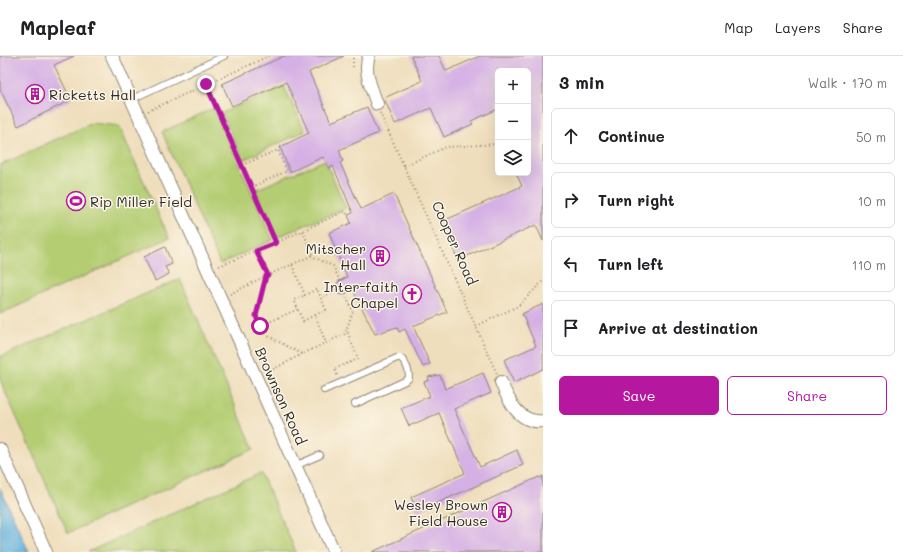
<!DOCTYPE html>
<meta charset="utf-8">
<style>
:root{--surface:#fff;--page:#f6f6f6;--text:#202124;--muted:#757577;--line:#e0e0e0;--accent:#b5179e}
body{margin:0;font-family:Mali,sans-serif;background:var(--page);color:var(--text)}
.controls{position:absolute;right:12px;top:12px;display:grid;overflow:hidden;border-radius:6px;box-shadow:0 4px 16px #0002}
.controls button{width:36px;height:36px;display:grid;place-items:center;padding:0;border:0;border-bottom:1px solid var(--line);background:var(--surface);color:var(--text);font:20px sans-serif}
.stop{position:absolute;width:12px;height:12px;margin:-9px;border:3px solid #b5179e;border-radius:50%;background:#fff}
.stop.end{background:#b5179e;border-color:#fff;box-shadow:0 1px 4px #0008}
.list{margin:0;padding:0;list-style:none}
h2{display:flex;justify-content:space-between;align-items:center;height:52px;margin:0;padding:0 16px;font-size:17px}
h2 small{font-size:13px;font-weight:400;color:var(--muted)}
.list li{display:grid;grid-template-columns:26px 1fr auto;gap:12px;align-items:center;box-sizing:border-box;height:56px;margin:0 8px 8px;padding:0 8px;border:1px solid var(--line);border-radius:6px}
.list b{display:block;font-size:15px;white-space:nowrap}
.list em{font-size:13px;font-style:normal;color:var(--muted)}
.actions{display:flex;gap:8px;padding:12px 16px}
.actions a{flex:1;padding:9px 0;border:1px solid var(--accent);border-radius:6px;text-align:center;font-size:14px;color:var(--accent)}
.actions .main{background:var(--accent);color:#fff}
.icon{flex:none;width:22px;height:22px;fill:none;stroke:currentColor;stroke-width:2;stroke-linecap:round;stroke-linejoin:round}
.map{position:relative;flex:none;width:543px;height:496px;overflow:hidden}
header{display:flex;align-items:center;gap:24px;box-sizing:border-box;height:56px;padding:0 20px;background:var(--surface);border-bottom:1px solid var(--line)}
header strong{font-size:19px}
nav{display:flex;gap:22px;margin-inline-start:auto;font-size:14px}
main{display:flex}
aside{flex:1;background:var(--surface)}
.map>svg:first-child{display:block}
</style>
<header>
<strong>Mapleaf</strong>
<nav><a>Map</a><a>Layers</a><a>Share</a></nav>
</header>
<main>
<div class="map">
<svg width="543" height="496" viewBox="0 0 543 496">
<rect width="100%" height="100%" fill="#fcf5e5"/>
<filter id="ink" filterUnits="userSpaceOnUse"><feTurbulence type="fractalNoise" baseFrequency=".025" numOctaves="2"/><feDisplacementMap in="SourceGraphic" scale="8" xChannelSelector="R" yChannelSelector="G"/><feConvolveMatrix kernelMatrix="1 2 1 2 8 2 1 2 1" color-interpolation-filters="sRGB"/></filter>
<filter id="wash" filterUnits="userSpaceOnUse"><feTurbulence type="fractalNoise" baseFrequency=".012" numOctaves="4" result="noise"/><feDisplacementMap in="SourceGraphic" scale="16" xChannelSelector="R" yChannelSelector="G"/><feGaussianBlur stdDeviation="0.9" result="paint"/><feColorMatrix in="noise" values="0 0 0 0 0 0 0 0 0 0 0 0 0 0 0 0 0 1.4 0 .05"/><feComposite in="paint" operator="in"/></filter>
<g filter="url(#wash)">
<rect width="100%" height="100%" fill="#efdebc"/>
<g fill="#b4cd73" stroke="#707c4f">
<path d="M284,30l21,45 -62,29 -21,-47z"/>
<path d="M214,52l59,132 -53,24 -58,-132z"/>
<path d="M92,67l27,3 50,112 -169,76v-149z"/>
<path d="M325,104l21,48 -69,29 -22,-47z"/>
<path d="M180,223l74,170 -186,84 -68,-153v-23z"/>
<path d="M261,417l35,79h-208z"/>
</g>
<path fill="#66b3e0" stroke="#486f86" d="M0,432l29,64h-29z"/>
<g id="blocks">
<g fill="#d5b0e5">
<path d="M0,0h74l-20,9 17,35 -53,26 -18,-37z"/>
<path d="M284,0h60l-35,16 22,50 36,-15 11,26 -39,17 4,11 -3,2 21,46 33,-15 53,118 -34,14 17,38 -7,3 -18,-38 -6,3 -2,-5 -22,7 -22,-44 -10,5 -5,-1 -3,-6 3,-6 9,-5 -18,-44 22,-10 -3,-8 5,-2 -20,-47 -4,2 -6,-11 -33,15 -10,-25 29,-14 -23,-51 -54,24 -10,-22z"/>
<path d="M411,0h28l7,15 34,-15h63v185l-7,-16 -78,35 -17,-38 81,-36 -6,-13h12v-102h-30v38l-27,12 2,3 -29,13 -13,-29 -36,16 -11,-26 38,-17z"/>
<path d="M165,191l7,17 -7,3 4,7 -14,7 -11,-24z"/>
<path d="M543,248v65l-29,14 -10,-23 32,-14 -14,-32z"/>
<path d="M483,317l8,20 -37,16 26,58 37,-17 6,15 -106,47 -6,-15 54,-24 -26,-60 -30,13 -8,-18 29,-12 -6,-14 5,-2 -1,-3 12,-2 5,14z"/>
<path d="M543,420v76h-171l167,-75 1,1z"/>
</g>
</g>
</g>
<g filter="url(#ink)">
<use href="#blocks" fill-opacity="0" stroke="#8d8474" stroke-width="1"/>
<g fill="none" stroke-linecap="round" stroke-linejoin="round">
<g stroke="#8d8474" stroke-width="8">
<g id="service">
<path d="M132,43l92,-43"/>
<path d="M324,334l73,-32h4c5,5 8,13 8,20l-2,2 -52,24"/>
<path d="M295,410l25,-11"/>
</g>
</g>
<g stroke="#8d8474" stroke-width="14">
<g id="minor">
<path d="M112,0l222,496"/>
<path d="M369,0c-6,16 3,33 8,48"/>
<path d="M501,326c7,18 18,42 42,39"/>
<path d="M0,393l46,103"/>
</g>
</g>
<g stroke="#8d8474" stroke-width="2" stroke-dasharray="1 3" stroke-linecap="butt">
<path d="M353,11v-11"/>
<path d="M206,28l70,159"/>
<path d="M148,55l121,-55"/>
<path d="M380,57l117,261"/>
<path d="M528,83h1"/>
<path d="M242,109l36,-15 9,21 -35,16"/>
<path d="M404,110l42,-19 52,-3"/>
<path d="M303,175l10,26"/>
<path d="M256,195l12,24"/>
<path d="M292,209l13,30 12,-6 4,9"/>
<path d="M219,210l57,-23 69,-32 3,4"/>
<path d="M340,225l-7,-15 -22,-10 -45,20 -10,40 8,18 38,20 43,-20 8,-23 -8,-17"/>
<path d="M230,238l36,-18"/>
<path d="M298,254l5,11 12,-6 11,28"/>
<path d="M315,259l11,-5 -5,-12 16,-7"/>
<path d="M260,270l38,-17 -4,-9 11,-5"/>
<path d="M476,270l42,-20 25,-25"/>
<path d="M266,317l36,-19"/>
<path d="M337,319l-3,-6 24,-10 -11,-28"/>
</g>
<use href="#service" stroke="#fff" stroke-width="6"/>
<use href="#minor" stroke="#fff" stroke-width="12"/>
</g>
</g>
<g fill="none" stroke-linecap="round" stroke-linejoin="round" filter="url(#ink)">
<path stroke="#b5179e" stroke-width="5" d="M206,28l70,159 -20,8 12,24 -2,1 -10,40 4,10"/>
</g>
<defs>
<g id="building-ring" transform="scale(1)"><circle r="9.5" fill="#fcf5e5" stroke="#b5179e" stroke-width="1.5"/><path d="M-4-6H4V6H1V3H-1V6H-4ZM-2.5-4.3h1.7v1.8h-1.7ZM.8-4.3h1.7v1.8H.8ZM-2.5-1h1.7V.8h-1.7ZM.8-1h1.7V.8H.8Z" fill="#b5179e"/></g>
<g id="stadium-ring" transform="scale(1)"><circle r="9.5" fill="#fcf5e5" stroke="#b5179e" stroke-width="1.5"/><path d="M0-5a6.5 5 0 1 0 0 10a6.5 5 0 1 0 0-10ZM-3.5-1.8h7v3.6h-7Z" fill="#b5179e"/></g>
<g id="church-ring" transform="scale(1)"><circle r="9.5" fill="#fcf5e5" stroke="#b5179e" stroke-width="1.5"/><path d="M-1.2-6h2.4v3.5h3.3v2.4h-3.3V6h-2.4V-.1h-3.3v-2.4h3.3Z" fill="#b5179e"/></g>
</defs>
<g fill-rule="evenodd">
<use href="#building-ring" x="35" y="38"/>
<use href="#stadium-ring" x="76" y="145"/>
<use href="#building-ring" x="380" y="200"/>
<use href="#church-ring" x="412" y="238"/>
<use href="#building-ring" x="502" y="456"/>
</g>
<g text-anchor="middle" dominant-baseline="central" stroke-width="3" stroke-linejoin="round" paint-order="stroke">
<g font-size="14" fill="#2b2b2b" stroke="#fcf5e5" text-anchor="end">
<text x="49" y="38" text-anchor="start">Ricketts Hall</text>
<text x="90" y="145" text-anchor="start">Rip Miller Field</text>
<text x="366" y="192">Mitscher<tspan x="366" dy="16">Hall</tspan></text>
<text x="398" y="230">Inter-faith<tspan x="398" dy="16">Chapel</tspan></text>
<text x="488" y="448">Wesley Brown<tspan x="488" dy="16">Field House</tspan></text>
</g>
<g font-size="14" fill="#2b2b2b" stroke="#fcf5e5">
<text transform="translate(455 187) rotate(66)">Cooper Road</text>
<text transform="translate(281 340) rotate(66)">Brownson Road</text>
</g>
</g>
</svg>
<div class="controls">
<button>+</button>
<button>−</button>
<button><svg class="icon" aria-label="layers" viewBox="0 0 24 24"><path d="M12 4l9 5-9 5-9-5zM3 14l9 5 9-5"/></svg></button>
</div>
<div class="stop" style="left:260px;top:270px"></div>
<div class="stop end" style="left:206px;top:28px"></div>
</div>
<aside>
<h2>3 min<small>Walk · 170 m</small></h2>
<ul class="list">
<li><svg class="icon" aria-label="ahead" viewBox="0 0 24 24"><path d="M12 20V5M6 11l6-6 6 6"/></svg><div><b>Continue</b></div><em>50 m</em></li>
<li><svg class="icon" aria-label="right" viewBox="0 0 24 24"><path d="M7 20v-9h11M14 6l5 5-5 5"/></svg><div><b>Turn right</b></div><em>10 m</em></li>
<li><svg class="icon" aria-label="left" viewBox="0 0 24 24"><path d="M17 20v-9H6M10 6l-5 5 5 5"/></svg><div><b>Turn left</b></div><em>110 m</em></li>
<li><svg class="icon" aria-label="arrive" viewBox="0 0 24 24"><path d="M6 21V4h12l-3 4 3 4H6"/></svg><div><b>Arrive at destination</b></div></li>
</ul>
<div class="actions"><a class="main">Save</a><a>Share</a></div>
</aside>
</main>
